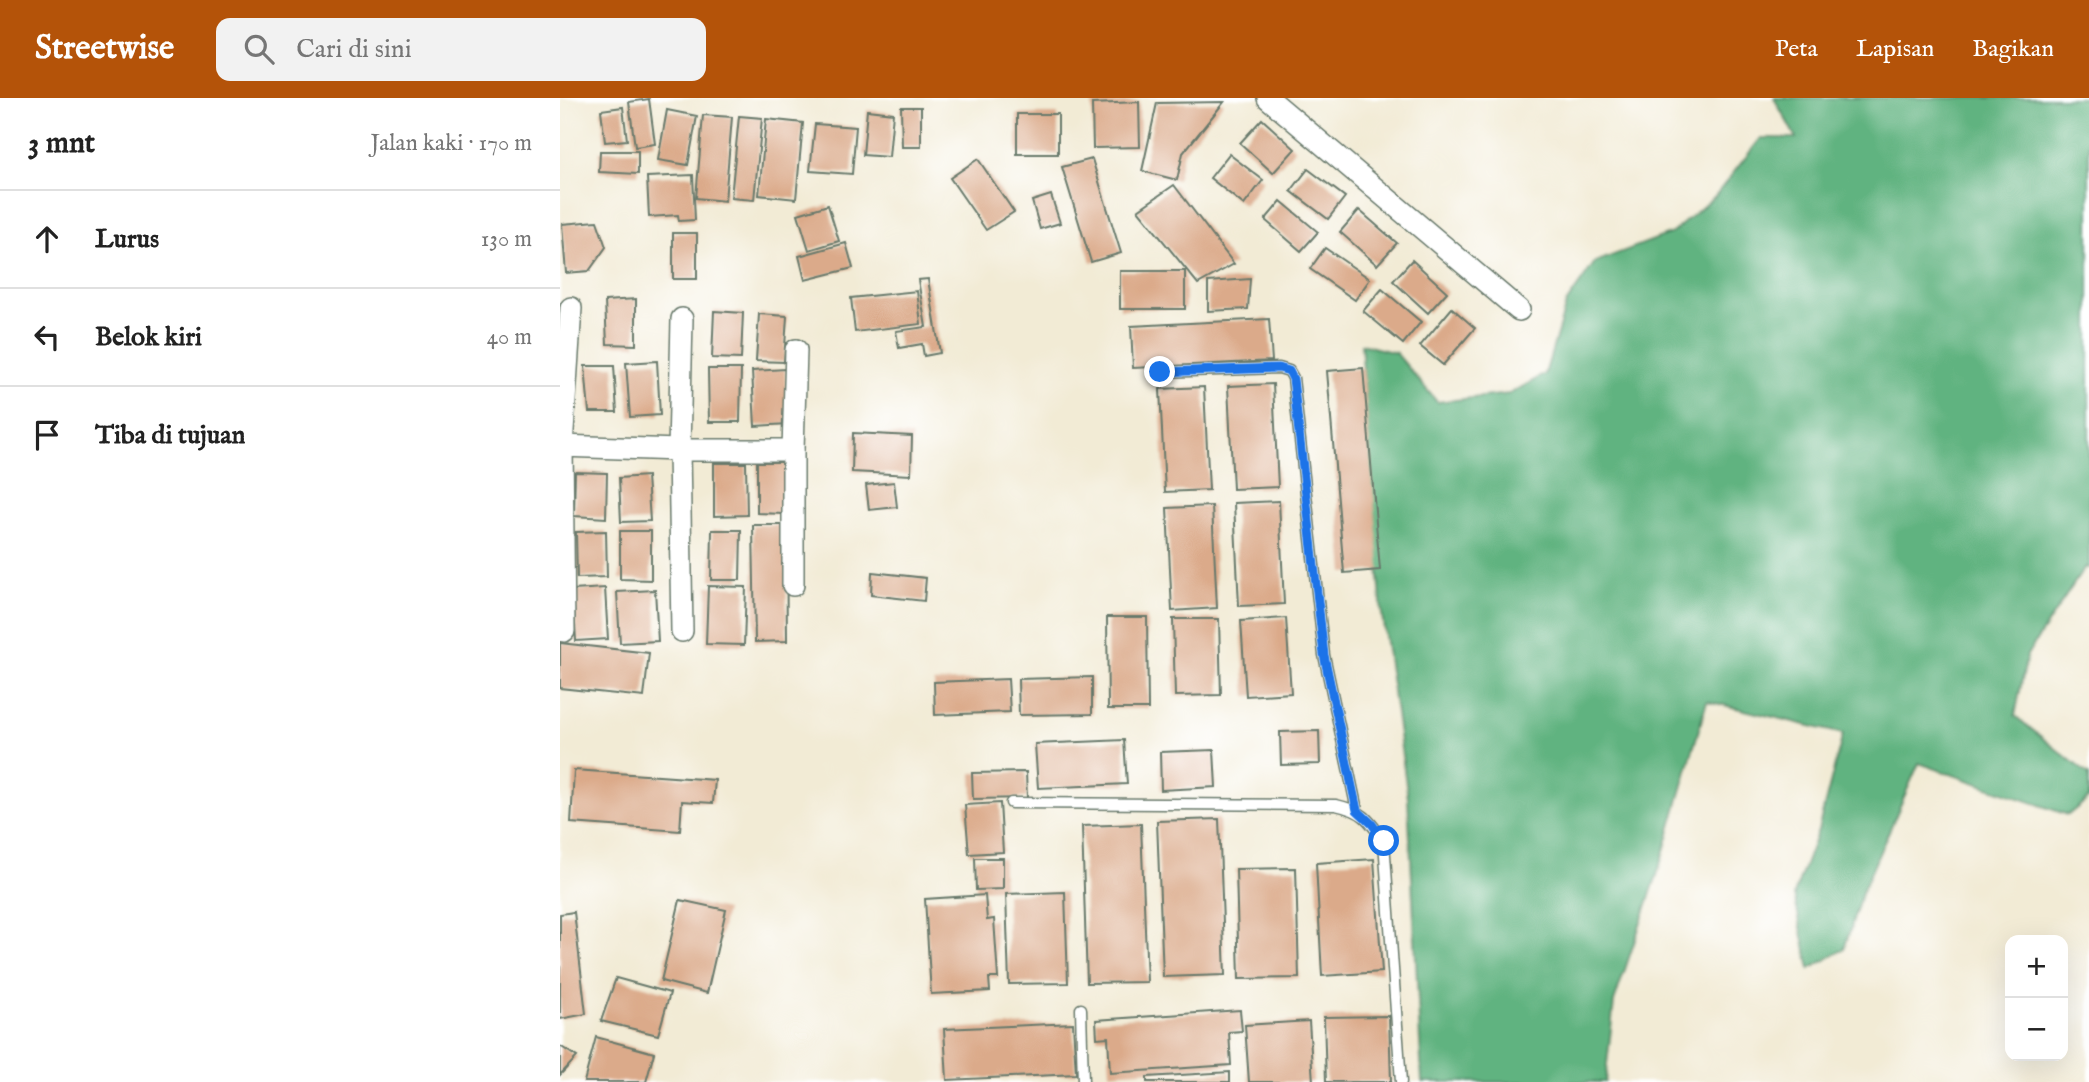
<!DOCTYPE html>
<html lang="id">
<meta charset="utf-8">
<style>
:root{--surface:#fff;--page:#f2f2f2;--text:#222;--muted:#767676;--line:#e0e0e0;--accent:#b45309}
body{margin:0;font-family:"IM FELL English",serif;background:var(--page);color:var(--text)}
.controls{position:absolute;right:21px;bottom:21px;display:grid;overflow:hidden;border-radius:14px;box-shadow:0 7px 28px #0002}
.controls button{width:63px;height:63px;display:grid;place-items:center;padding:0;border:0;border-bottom:2px solid var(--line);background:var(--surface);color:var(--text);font:35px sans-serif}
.stop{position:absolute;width:21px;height:21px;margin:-16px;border:5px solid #1a73e8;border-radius:50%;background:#fff}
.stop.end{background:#1a73e8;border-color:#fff;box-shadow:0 2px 7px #0008}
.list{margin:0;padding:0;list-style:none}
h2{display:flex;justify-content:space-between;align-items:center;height:91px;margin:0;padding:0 28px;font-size:30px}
h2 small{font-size:23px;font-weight:400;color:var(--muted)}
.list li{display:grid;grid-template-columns:46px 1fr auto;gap:21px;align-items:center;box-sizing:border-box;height:98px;padding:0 28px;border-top:2px solid var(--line)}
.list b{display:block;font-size:26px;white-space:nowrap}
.list em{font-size:23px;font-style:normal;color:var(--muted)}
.icon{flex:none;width:38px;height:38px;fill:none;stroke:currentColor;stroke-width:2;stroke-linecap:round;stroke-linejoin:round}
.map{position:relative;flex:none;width:1529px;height:984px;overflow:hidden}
header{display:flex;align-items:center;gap:42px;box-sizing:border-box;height:98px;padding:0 35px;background:var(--accent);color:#fff}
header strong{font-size:33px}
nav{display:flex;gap:38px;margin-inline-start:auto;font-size:24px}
.search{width:490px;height:63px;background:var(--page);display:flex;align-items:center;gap:18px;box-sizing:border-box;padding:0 24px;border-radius:14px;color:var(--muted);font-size:26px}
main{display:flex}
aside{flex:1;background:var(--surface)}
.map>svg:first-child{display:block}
</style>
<header>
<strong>Streetwise</strong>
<div class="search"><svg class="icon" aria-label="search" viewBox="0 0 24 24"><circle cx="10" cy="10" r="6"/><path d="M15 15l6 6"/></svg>Cari di sini</div>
<nav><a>Peta</a><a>Lapisan</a><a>Bagikan</a></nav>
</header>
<main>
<aside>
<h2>3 mnt<small>Jalan kaki · 170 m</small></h2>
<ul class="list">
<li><svg class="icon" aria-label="ahead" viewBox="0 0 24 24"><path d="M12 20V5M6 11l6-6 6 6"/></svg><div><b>Lurus</b></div><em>130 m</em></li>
<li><svg class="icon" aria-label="left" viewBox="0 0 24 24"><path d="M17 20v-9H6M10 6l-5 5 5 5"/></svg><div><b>Belok kiri</b></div><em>40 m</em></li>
<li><svg class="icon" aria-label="arrive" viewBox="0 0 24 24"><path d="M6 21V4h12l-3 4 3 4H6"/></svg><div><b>Tiba di tujuan</b></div></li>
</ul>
</aside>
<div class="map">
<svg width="1529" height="984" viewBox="0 0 1529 984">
<rect width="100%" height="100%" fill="#fff"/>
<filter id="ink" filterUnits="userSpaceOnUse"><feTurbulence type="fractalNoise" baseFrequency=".0143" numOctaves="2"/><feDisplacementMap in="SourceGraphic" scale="14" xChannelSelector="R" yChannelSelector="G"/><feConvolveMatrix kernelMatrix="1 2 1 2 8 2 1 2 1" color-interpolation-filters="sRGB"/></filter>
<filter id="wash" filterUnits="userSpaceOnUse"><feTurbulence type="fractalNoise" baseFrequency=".00686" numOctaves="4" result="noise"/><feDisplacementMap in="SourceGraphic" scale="28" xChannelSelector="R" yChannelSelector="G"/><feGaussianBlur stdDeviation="1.57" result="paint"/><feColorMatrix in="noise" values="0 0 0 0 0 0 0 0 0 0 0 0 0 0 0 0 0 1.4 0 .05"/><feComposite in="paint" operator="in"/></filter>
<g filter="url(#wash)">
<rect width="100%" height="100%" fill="#f2ebd5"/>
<path fill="#61b380" stroke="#40785a" stroke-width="2" d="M1214,0h315v470l-4,-1 -58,88 -12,61 74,59v23l-21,17 -149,-52 -57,129 -18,57 -34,20 -16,-74 24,-65 25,-96 -136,-33 -49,171 -44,130 -9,80h-183l-14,-284 -26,-183 -21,-271 35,9 41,49 72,-8 36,-20 21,-70 29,-42 77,-29 43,-37 46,-58h35z"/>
<g id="blocks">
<g fill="#dbaa8a">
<path d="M89,1l6,45 -20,3 -6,-45z"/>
<path d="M579,4l1,45 -47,1 -1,-44z"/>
<path d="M664,4l-41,51 -6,27 -35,-9 15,-68z"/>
<path d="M63,9l4,33 -22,2 -4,-32z"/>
<path d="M341,9h20v40h-19z"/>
<path d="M107,12l30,6 -9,49 -30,-5z"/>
<path d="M307,12l26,3 -4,44 -26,-2z"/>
<rect x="457" y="16" width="41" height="40"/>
<path d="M143,17l29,2 -7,84 -29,-3z"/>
<path d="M179,18l23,2 -8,82 -23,-2z"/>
<path d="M206,21l37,4 -7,76 -37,-4z"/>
<path d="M702,21l33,30 -22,24 -33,-30z"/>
<path d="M255,26l41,3 -4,47 -42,-3z"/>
<path d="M40,53h38v23l-39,-2z"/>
<path d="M669,56l34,26 -19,25 -34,-27z"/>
<path d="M418,61l36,53 -28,18 -36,-52z"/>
<path d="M532,61l29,94 -30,9 -29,-95z"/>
<path d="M748,71l37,28 -17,22 -37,-28z"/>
<path d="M133,77l2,45 -16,1 -1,-6 -29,2 -2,-40z"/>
<path d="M614,87l60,79 -36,20 -60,-74z"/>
<path d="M491,97l9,28 -20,6 -8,-28z"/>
<path d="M721,103l37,31 -17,19 -36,-31z"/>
<path d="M268,107l11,36 -30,9 -11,-36z"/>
<path d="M799,112l38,33 -20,22 -37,-33z"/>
<path d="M37,123l9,26 -17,24 -23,2 -4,-49z"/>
<rect x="113" y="135" width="24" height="46"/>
<path d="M286,145l7,25 -48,12 -6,-24z"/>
<path d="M765,150l45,31 -15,21 -45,-31z"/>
<path d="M852,162l35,32 -19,21 -35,-32z"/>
<rect x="560" y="173" width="65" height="38"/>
<path d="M368,181l12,74 -16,3 -2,-12 -23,4 -3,-17 30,-4 -8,-47z"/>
<path d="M690,181l-2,30 -40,2v-29z"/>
<path d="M822,191l39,33 -18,22 -40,-33z"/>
<path d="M357,193l4,33 -66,8 -4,-34z"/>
<path d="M76,201v46l-29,-1 -2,-43z"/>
<path d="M892,210l23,20 -32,37 -23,-19z"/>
<path d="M154,213l29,2 -2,46 -29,-1z"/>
<path d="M199,216l28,2 -3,46 -28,-1z"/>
<path d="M709,221l3,42 -139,7 -2,-42z"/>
<path d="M97,263l3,54 -30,2 -4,-54z"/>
<path d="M25,268h29l3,46h-28z"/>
<path d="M803,270l17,202 -36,3 -17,-202z"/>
<path d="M148,271h33l-1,53h-31z"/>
<path d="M225,271l3,55 -33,2 -3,-55z"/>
<path d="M713,286l5,103 -45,2 -5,-103z"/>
<path d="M644,289l5,103 -44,2 -5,-103z"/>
<path d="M293,335l59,3 -1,39 -59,-3z"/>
<path d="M197,364h29l-1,52 -28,-1z"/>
<path d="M154,365h32l1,52 -33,1z"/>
<path d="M15,374l32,1 -1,45 -32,-2z"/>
<path d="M87,378l3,45 -29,1 -2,-44z"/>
<path d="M334,384l3,25 -28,3 -3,-25z"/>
<path d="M719,403l5,103 -45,2 -5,-103z"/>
<path d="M652,408l5,102 -45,3 -5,-103z"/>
<path d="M193,427h33l1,116 -32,1z"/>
<path d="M152,432h29l-1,50h-29z"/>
<path d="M46,433l1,46 -30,1 -1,-46z"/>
<path d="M60,433h31v49l-31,-1z"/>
<path d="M312,474l54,6 -2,23 -53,-6z"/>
<path d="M148,488l38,1 -2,58 -38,-1z"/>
<path d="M45,490l3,51 -32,2 -3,-51z"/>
<path d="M95,492l3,51 -38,2 -3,-51z"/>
<path d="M547,519h40l1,92h-40z"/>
<path d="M726,520l5,75 -45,3 -5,-75z"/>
<path d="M613,521h46l2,76 -46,1z"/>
<path d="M0,545l89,10 -5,44 -84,-9z"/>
<path d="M532,579v37l-73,1 -1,-36z"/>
<path d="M448,581l2,33 -75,3 -1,-33z"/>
<path d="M759,633l1,33 -39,1 -1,-33z"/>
<path d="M564,642l3,44 -89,4 -3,-44z"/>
<path d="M654,652l2,37 -55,3 -1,-38z"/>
<path d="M14,672l141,10 -2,23 -31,-2 -2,30 -109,-8z"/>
<path d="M466,674l1,26 -54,1 -1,-26z"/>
<path d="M440,705l3,49 -34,2 -4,-49z"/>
<path d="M659,721l6,156 -62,2 -6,-156z"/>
<path d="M581,726l6,158 -60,1 -5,-157z"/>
<path d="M415,760h28v31l-27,1z"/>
<path d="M814,761l8,113 -60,4 -6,-113z"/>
<path d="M736,770l3,110 -60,1 -3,-110z"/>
<path d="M505,794l3,91 -59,1 -3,-90z"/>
<path d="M425,797l2,25 7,-1 4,59h-9l1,13 -59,3 -6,-95z"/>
<path d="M120,802l46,10 -19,83 -46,-12z"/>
<path d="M14,814l12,102 -26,5v-105z"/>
<path d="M56,880l54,15 -12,42 -57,-14z"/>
<path d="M680,912l2,21 -13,1 2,33 -121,8 -2,-36 -11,1 -1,-18z"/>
<path d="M829,918l2,66h-65l-2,-65z"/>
<path d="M749,923l4,61h-64l-4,-57z"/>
<path d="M513,925l3,51 -129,6 -3,-51z"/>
<path d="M36,939l58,16 -8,29h-62z"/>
<path d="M0,948l17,11 -17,18z"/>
<path d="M670,974v10h-83v-5z"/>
</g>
</g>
</g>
<g filter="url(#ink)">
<use href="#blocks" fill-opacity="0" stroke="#697a6c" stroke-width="2"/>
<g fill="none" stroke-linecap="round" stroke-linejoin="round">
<g stroke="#697a6c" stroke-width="13">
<g id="lane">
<path d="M600,274l119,-4 10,3 4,7 31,277 33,155"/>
<path d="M451,705l325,2c27,6 32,13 48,36l17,241"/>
<path d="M521,911l2,73"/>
</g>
</g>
<g stroke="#697a6c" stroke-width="24">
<g id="street">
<path d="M708,0l251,212"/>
<path d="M122,221l-3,131 3,181"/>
<path d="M0,348l119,4h114"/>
<path d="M233,487v-135l3,-100"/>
<path d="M4,533l-2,-185 9,-138"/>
</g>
</g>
<use href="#lane" stroke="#fff" stroke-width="10"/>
<use href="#street" stroke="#fff" stroke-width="21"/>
</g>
</g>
<g fill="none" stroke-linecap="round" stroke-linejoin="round" filter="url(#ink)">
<path stroke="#1a73e8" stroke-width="9" d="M600,274l119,-4 10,3 4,8 31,276 33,155 15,14 12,17"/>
</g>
</svg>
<div class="controls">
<button>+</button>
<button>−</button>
</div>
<div class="stop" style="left:824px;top:743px"></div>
<div class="stop end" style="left:600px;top:274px"></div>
</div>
</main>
